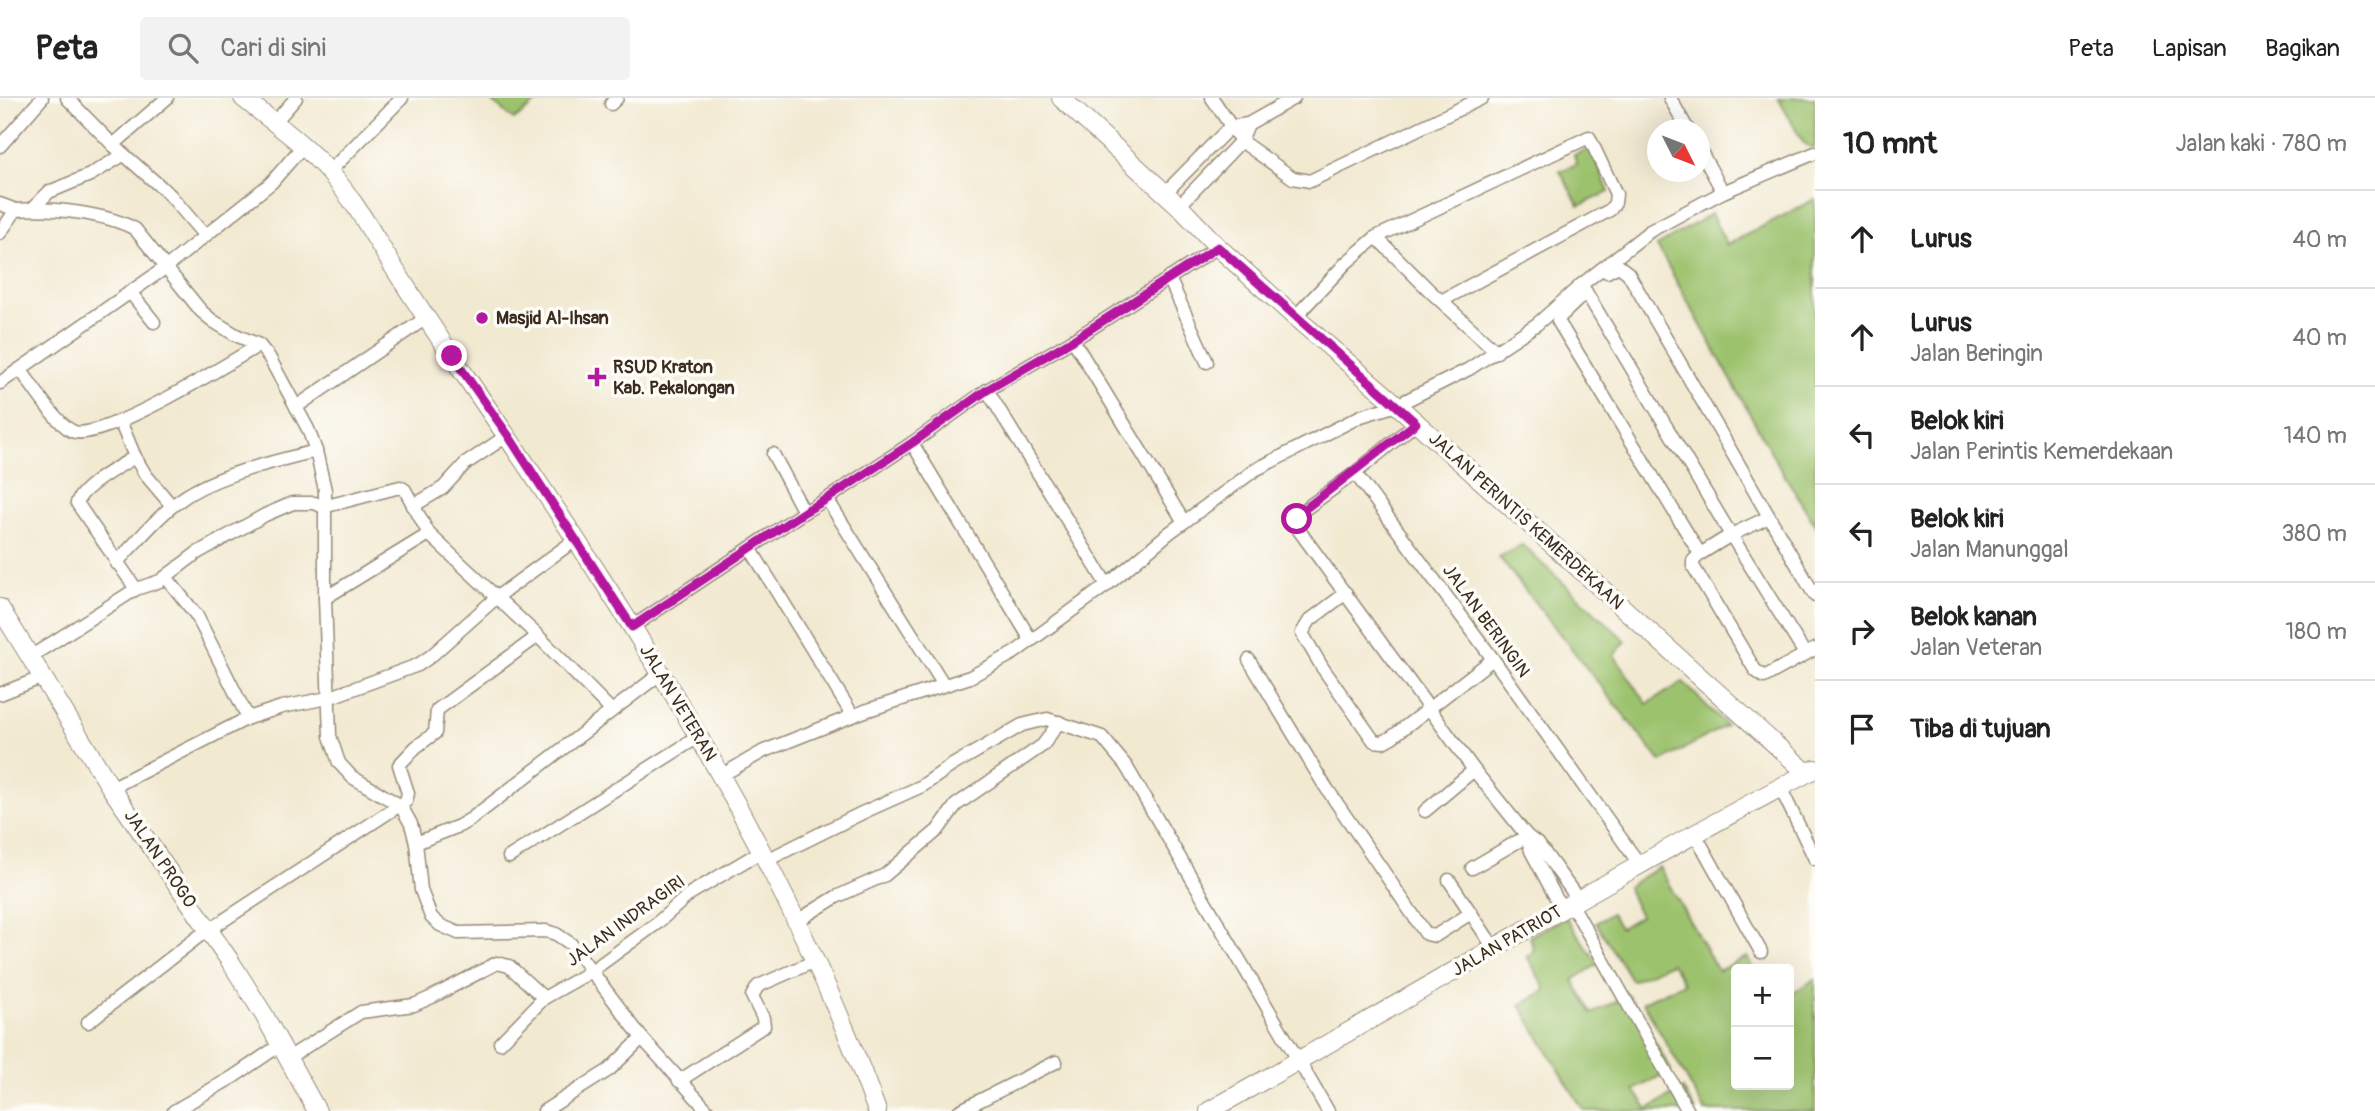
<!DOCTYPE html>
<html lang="id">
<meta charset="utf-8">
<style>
:root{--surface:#fff;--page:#f2f2f2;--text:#222;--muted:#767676;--line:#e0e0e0}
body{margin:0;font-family:Pangolin,sans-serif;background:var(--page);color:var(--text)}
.controls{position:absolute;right:21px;bottom:21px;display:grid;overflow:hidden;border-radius:7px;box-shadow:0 7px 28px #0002}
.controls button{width:63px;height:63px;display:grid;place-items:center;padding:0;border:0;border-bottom:2px solid var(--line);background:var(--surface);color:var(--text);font:35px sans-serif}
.compass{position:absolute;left:1647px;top:21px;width:63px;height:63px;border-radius:50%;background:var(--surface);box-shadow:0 7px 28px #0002;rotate:132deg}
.stop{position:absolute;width:21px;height:21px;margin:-16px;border:5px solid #b5179e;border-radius:50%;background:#fff}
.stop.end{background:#b5179e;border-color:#fff;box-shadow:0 2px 7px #0008}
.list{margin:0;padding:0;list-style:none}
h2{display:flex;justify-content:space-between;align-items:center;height:91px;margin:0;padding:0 28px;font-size:30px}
h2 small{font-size:23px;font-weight:400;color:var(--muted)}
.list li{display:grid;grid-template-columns:46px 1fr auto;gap:21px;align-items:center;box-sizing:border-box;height:98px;padding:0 28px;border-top:2px solid var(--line)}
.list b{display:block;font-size:26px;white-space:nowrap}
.list p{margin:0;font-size:23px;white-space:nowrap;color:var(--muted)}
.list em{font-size:23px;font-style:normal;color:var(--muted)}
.icon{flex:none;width:38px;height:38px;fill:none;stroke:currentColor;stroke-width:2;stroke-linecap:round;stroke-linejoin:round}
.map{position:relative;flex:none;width:1815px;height:1013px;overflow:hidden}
header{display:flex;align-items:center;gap:42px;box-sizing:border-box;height:98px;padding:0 35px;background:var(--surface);border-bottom:2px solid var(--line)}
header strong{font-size:33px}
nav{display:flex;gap:38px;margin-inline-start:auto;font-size:24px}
.search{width:490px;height:63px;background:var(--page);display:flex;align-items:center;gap:18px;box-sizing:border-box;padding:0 24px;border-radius:7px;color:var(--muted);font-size:26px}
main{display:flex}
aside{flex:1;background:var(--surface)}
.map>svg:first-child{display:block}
</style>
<header>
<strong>Peta</strong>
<div class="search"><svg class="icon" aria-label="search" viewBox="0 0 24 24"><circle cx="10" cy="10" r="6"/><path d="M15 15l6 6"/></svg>Cari di sini</div>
<nav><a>Peta</a><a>Lapisan</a><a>Bagikan</a></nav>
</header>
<main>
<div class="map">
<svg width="1815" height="1013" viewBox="0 0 1815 1013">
<rect width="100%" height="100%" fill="#fdfcf7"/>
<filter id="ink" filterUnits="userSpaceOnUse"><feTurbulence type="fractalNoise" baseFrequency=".0143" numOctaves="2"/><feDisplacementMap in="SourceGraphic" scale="14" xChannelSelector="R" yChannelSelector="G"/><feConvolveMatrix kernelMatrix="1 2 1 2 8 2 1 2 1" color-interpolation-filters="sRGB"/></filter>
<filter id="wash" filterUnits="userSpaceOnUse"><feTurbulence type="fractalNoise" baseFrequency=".00686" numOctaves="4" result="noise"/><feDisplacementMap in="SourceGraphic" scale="28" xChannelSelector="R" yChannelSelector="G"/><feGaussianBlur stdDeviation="1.57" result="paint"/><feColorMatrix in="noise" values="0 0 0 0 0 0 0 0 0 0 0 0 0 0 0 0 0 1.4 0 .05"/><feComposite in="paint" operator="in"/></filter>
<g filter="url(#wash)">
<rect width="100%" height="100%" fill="#f2e9d1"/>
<g fill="#9cc26d" stroke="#6c7646" stroke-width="2">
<path d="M488,0h54l-28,22z"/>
<path d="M1778,0h37v49l-4,1 -8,-6z"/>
<path d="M1590,50l19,44 -30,14 -19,-35 17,-7 -3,-9z"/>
<path d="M1815,101v326l-39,-64 -119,-215 54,-32 16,31z"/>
<path d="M1522,447l104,96 -12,14 33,49 36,-22 43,43 -65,37 -162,-205z"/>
<path d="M1659,769l59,104 29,-14 6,12h-17v116h53v-89l26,-17v132h-110l-62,-109 41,-19 -13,-20 -39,18 -36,-58 15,-10 9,15 20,-12 -13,-29z"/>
<path d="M1566,819l32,47 -25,16 19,34 36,-19 43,75 -37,20 14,19 35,-20 12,22h-111l-64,-106 26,-15 -19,-34 7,-5 -4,-15z"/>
</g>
</g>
<g filter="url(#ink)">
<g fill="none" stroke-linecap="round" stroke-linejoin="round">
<g stroke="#968a78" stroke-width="15">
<g id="street">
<path d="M67,0l46,47 57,50 35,41"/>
<path d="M1212,0l29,43 52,37 17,3 172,-83"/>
<path d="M1670,0l18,32"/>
<path d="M611,6l6,-6"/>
<path d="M274,25l22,-25"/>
<path d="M1248,26l46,-26"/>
<path d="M113,47l54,-47"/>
<path d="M0,48l42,-48"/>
<path d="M1700,52l23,42"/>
<path d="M329,74l73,-74"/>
<path d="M1165,95l65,-66 18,-3 -7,17 -62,65"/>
<path d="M0,106l16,6"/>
<path d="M33,110l16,-16 41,-17 33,-20"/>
<path d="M0,135l16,-23c34,-3 90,3 119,19l66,82 12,10 23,14 23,10 10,12 39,72 8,22 9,39v108l5,138 9,27 13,14 49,29 10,18 5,19 5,47 10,27 9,8 18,8 88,-2 10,3 15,10 71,94 66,73"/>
<path d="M1376,139l55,55 66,60"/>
<path d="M1607,174l12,-6 9,7 187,323"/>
<path d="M1169,180l38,84"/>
<path d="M1581,187l5,7 -26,25 -2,4 142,233 -7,7v5l62,104 9,7 51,-28"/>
<path d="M130,194l24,30"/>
<path d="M1586,194l145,243 74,119"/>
<path d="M1295,219l51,-54 30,-26 213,-100 27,57 -1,9 -5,7 -169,91"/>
<path d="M1073,242l111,182"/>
<path d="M20,271c12,16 35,53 52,62 25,14 159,-69 187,-86"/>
<path d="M0,285l165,-115 106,-85 32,-37"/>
<path d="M987,292l120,195"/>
<path d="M296,309l130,-89"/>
<path d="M120,323l15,36c-15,9 -54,30 -58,46l59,86"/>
<path d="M1416,325l-61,50 138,186 147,206"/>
<path d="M912,345l119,197"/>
<path d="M773,356l31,58"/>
<path d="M135,359l10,17 27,32"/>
<path d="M1355,375l-54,39 -4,7 1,10 176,241 53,66 12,9 39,54"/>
<path d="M827,401l117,186"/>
<path d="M413,408l30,-18 22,-24 43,-29"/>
<path d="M750,450l103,168"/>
<path d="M1700,456l31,-19 38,-18"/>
<path d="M116,465c21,-21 42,-48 67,-65 33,-23 93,-37 133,-47"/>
<path d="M166,479l31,39 51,102"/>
<path d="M1346,495l-36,27 -8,13 20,34 52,74 9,1 9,-5 101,-78"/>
<path d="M325,500l104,-64"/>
<path d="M632,529l172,-115 23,-13 85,-56 75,-53 86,-50 145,-93"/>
<path d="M30,559l106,-68 24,-8 37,-28 68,-38 28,-12h22l8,4 77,-20 5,3 24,44 109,102 73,74"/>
<path d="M1249,562l74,123 103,151 9,2 36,-23"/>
<path d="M0,596l43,-17"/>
<path d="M722,677l42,-24 101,-40 105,-34 44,-24 93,-68 62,-52 86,-63 106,-54 36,-11 72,-36 68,-45 44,-39 69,-54 73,-39 92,-39"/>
<path d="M1780,689l35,72"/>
<path d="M111,690l137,-70 34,-11 46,-9 90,-33 13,-9 66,-59 78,-57"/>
<path d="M1425,713l49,-41"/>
<path d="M1695,736l66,118"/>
<path d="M1527,738l4,15 31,58"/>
<path d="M416,745l43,-17 12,-7 189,-145"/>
<path d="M509,759l189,-120"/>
<path d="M767,762l97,-48 58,-26 29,-20 71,-41 25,-6 55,18 24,29 202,345"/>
<path d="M1472,770l55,-32"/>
<path d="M1449,782l45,68"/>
<path d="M1571,805l117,208"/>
<path d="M797,823l39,-24 49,-22 53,-45 18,-25 87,-60 16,-23"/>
<path d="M88,924l110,-85 208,-136 2,-8 -9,-28 17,-18 19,-14 2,-23 101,-74"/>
<path d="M500,945l44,-45"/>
<path d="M288,960l73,-46 53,-7 18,-8 65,-34 12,3 35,32 46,-26 66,-48 35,-31 71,-42"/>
<path d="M679,983l85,-55 -1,-8 -11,-22 6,-10 57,-25"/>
<path d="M174,1013l59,-34 47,-32"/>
<path d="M544,1013l65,-41 33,-32"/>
<path d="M959,1013l97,-49"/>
</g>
</g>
<g stroke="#968a78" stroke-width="20">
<g id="secondary">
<path d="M243,0c30,24 62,46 87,75 26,29 43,62 64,95 23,36 46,71 70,106 161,232 316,471 413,737"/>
<path d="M1061,0l118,108 39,41 77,70 102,88 410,368"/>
<path d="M0,510l111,180 119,173 34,54 53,96"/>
<path d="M1209,1013c203,-113 401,-234 606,-342"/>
</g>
</g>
<use href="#street" stroke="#fff" stroke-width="12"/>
<use href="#secondary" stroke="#fff" stroke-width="18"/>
</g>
</g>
<g fill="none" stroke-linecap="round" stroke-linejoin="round" filter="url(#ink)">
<path stroke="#b5179e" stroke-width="9" d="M452,258l56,79 124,192 172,-115 23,-13 85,-56 75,-53 86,-50 145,-93 198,176 -115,89 -4,7"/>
</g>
<g fill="#b5179e" stroke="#fdfcf7" stroke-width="2.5">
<circle cx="482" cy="220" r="7"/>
<path d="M593.5 268.5h7v7h7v7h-7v7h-7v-7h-7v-7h7z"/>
</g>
<g text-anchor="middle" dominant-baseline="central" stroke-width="7" stroke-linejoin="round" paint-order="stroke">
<g font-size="18" font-weight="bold" fill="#3b2a1e" stroke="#fdfcf7" text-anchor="start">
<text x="496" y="220">Masjid Al-Ihsan</text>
<text x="613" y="269">RSUD Kraton<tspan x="613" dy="21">Kab. Pekalongan</tspan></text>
</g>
<g font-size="18" fill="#3b2a1e" stroke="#fdfcf7">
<text transform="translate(1526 423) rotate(42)">JALAN PERINTIS KEMERDEKAAN</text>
<text transform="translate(1486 523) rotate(54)">JALAN BERINGIN</text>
<text transform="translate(678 605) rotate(59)">JALAN VETERAN</text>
<text transform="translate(160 761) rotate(56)">JALAN PROGO</text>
<text transform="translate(626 823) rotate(-36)">JALAN INDRAGIRI</text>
<text transform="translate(1507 843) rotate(-30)">JALAN PATRIOT</text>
</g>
</g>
</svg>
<div class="controls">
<button>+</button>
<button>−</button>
</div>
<svg class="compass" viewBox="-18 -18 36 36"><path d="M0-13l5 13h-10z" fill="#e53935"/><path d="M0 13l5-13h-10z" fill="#767676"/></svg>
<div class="stop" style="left:1297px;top:421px"></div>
<div class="stop end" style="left:452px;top:258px"></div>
</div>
<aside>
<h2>10 mnt<small>Jalan kaki · 780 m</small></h2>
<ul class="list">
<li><svg class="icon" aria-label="ahead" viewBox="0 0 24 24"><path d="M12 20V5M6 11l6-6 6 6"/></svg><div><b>Lurus</b></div><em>40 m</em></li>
<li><svg class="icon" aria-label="ahead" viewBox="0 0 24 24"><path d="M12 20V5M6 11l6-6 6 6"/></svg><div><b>Lurus</b><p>Jalan Beringin</p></div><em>40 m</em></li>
<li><svg class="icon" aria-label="left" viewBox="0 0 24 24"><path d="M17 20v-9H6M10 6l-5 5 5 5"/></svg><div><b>Belok kiri</b><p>Jalan Perintis Kemerdekaan</p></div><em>140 m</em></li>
<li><svg class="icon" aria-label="left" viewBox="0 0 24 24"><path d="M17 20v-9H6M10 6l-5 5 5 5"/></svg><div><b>Belok kiri</b><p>Jalan Manunggal</p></div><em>380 m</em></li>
<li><svg class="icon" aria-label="right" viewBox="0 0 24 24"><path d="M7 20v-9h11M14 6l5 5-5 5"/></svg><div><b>Belok kanan</b><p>Jalan Veteran</p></div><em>180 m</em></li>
<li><svg class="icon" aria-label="arrive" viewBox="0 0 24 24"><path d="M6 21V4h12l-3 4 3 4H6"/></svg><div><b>Tiba di tujuan</b></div></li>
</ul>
</aside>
</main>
